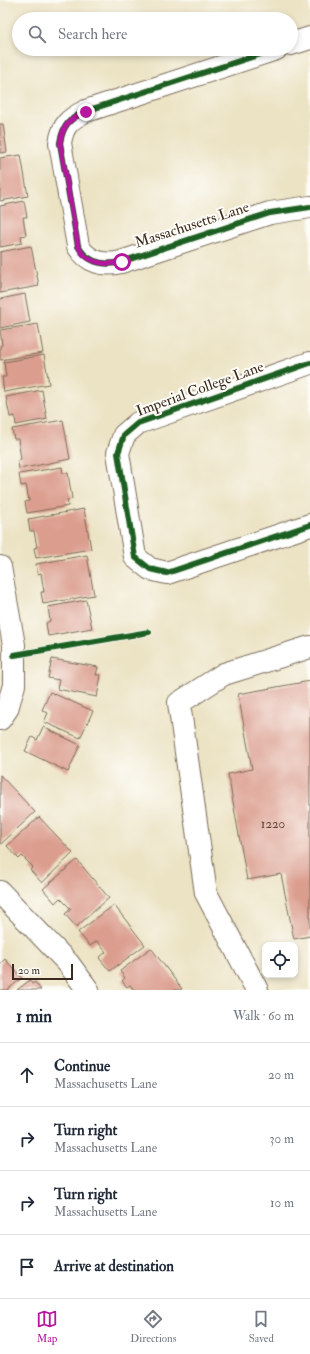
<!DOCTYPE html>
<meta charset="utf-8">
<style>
:root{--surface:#fff;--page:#f2f2f3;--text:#1f2937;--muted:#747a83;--line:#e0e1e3;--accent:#b5179e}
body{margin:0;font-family:"IM FELL Double Pica",serif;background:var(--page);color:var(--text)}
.controls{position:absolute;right:12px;bottom:12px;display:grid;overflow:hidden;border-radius:8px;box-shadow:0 2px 6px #0003}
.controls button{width:36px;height:36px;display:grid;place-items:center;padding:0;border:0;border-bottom:1px solid var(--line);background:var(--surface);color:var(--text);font:20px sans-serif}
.scale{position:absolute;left:12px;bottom:10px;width:61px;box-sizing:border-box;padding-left:4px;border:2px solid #3b2a1e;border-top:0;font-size:11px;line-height:14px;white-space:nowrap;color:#3b2a1e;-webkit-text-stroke:3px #fdfcf7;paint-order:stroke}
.stop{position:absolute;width:12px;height:12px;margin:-9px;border:3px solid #b5179e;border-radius:50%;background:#fff}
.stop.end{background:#b5179e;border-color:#fff;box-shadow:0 1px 4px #0008}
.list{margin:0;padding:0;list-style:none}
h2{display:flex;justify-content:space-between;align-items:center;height:52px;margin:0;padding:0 16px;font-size:17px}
h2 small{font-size:13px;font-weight:400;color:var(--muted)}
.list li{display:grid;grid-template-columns:26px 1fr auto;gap:12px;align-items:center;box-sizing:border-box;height:64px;padding:0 16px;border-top:1px solid var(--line)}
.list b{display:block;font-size:15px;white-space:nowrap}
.list p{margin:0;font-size:13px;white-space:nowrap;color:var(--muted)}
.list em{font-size:13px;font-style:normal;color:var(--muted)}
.icon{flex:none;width:22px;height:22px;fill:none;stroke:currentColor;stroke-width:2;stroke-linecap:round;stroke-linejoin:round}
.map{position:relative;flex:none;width:310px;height:990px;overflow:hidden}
.search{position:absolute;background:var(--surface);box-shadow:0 2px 6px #0003;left:12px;right:12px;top:12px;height:44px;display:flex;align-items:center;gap:10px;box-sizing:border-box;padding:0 14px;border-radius:22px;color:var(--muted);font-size:15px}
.sheet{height:308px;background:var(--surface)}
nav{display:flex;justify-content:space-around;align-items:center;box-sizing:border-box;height:56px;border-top:1px solid var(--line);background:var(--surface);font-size:11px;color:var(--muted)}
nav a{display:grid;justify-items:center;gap:2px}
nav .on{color:var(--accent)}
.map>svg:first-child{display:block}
</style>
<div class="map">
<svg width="310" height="990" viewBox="0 0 310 990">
<rect width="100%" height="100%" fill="#fdfcf7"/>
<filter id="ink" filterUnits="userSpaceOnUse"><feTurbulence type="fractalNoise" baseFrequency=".025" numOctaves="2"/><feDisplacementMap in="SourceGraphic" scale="8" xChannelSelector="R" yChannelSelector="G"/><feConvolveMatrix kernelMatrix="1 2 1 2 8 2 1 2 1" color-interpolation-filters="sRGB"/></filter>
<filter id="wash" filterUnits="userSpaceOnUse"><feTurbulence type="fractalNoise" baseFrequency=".012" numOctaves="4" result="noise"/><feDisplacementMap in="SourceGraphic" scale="16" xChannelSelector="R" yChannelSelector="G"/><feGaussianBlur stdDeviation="0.9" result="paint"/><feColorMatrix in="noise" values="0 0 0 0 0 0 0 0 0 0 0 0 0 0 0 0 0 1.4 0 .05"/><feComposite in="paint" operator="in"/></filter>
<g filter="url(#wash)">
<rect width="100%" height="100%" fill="#ece3c4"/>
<g id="blocks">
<g fill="#db9d8e">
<path d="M0,124h3l4,28 -7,1z"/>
<path d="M21,155l7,41 -28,5v-43z"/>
<path d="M24,201l3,16h-4l3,18 -5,1 1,7 -22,4v-41z"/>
<path d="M31,246l8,40 -39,7v-41z"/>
<path d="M25,294l5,28 -30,6v-29z"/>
<path d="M38,324l5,29 -43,7v-14l2,-1 -2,-15z"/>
<path d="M44,355l5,29 -45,8 -2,-15h4l-2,-15z"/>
<path d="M42,390l5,29 -31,6 -1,-9 -5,1 -4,-20z"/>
<path d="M63,420l7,39 -51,10 -1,-9 3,-1 -3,-20h-4l-2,-10z"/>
<path d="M62,467l1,6h5l4,26 -5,1 1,6 -41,7 -2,-11 4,-1 -3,-16 -5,1 -2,-12z"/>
<path d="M84,509l7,40 -55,9 -2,-10 3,-1 -3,-16h-4l-2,-12z"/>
<path d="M87,555l7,40 -51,9 -2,-12h3l-3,-19 -3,1 -2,-10z"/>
<path d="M86,600l6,28 -44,8 -2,-13 4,-2 -2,-14z"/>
<path d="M52,659l46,8 -2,8h5l-4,22 -40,-8 2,-9 -11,-2z"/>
<path d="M310,681v255l-16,3 -13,-65 -34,6 -19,-106 24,-5 -14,-75z"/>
<path d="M50,692l43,19 -13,27 -36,-16 4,-9 -6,-3z"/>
<path d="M43,727l37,18 -12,27 -43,-21 7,-14 5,3z"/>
<path d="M0,775l35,37 -35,33z"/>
<path d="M39,817l34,36 -31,30 -12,-13 3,-3 -11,-11 -3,3 -12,-13z"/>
<path d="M77,860l32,38 -33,29 -11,-13 6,-5 -11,-11 -5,5 -12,-14z"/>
<path d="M114,905l31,40 -35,26 -11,-13 7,-6 -9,-11 -7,5 -12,-14z"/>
<path d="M151,948l31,41 -2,1h-46l-4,-5 -3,2 -5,-6 3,-3 -5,-7z"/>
<path d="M5,959l17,19 -15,12h-7v-26z"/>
<path d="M30,980l2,4 3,-2 6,8h-24z"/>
</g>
</g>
</g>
<g filter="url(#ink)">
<use href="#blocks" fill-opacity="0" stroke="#796b58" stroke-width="1"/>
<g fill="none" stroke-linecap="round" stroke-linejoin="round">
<g stroke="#796b58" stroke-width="24">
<g id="minor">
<path d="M291,44l19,-6"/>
<path d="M276,49l-190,62c-17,8 -23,14 -26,32l18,103c10,17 26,20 43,16l149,-49 40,-6"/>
<path d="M310,363l-172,60 -14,12 -6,18 17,104 15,12 17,4 143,-48"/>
<path d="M0,567l14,78v40l-7,24 -7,10"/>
<path d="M0,892l68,71 20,27"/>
<path d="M257,990l-51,-97 -27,-190 45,-29 86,-27"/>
</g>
</g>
<use href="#minor" stroke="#fff" stroke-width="22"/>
<g stroke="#fdfcf7" stroke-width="8">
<g id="cycleway">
<path d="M276,49l-190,62c-17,8 -23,14 -26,32l18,103c10,17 26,20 43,16l149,-49 40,-6"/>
<path d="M310,363l-172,60 -14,12 -6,18 17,104 15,12 17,4 143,-48"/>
<path d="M14,655l135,-23"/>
</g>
</g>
<use href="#cycleway" stroke="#1b5e20" stroke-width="6"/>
</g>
</g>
<g fill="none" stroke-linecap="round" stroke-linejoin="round" filter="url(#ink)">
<path stroke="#b5179e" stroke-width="5" d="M86,112c-17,7 -23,13 -26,31l18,103c2,3 3,7 6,9 10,9 25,10 38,7"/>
</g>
<g text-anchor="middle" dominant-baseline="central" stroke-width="4" stroke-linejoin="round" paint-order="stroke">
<g font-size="13" fill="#63473a">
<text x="273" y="824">1220</text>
</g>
<g font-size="15" fill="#3b2a1e" stroke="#fdfcf7">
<text transform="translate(192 225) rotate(-18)">Massachusetts Lane</text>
<text transform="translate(200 389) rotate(-20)">Imperial College Lane</text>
</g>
</g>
</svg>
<div class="controls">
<button><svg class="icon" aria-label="locate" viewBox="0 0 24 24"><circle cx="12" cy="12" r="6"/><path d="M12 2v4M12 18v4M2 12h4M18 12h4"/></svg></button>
</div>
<div class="scale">20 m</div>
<div class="stop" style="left:122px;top:262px"></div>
<div class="stop end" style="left:86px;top:112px"></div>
<div class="search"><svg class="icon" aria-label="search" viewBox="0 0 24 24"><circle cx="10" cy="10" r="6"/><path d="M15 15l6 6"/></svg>Search here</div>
</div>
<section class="sheet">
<h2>1 min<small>Walk · 60 m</small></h2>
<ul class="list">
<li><svg class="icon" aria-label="ahead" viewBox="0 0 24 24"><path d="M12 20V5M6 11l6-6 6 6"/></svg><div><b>Continue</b><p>Massachusetts Lane</p></div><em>20 m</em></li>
<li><svg class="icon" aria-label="right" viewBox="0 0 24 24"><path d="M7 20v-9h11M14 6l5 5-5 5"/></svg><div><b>Turn right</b><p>Massachusetts Lane</p></div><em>30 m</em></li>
<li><svg class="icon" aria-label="right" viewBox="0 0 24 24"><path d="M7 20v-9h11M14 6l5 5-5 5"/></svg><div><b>Turn right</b><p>Massachusetts Lane</p></div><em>10 m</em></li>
<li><svg class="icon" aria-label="arrive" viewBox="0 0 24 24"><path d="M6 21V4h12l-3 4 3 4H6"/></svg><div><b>Arrive at destination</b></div></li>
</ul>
</section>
<nav>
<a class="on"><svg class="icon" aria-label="map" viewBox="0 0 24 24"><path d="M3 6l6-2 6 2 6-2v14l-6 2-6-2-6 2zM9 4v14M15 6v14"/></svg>Map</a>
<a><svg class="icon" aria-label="directions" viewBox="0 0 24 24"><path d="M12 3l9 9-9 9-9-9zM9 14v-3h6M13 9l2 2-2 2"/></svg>Directions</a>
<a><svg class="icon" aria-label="saved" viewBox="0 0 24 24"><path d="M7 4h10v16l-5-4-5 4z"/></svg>Saved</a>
</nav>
